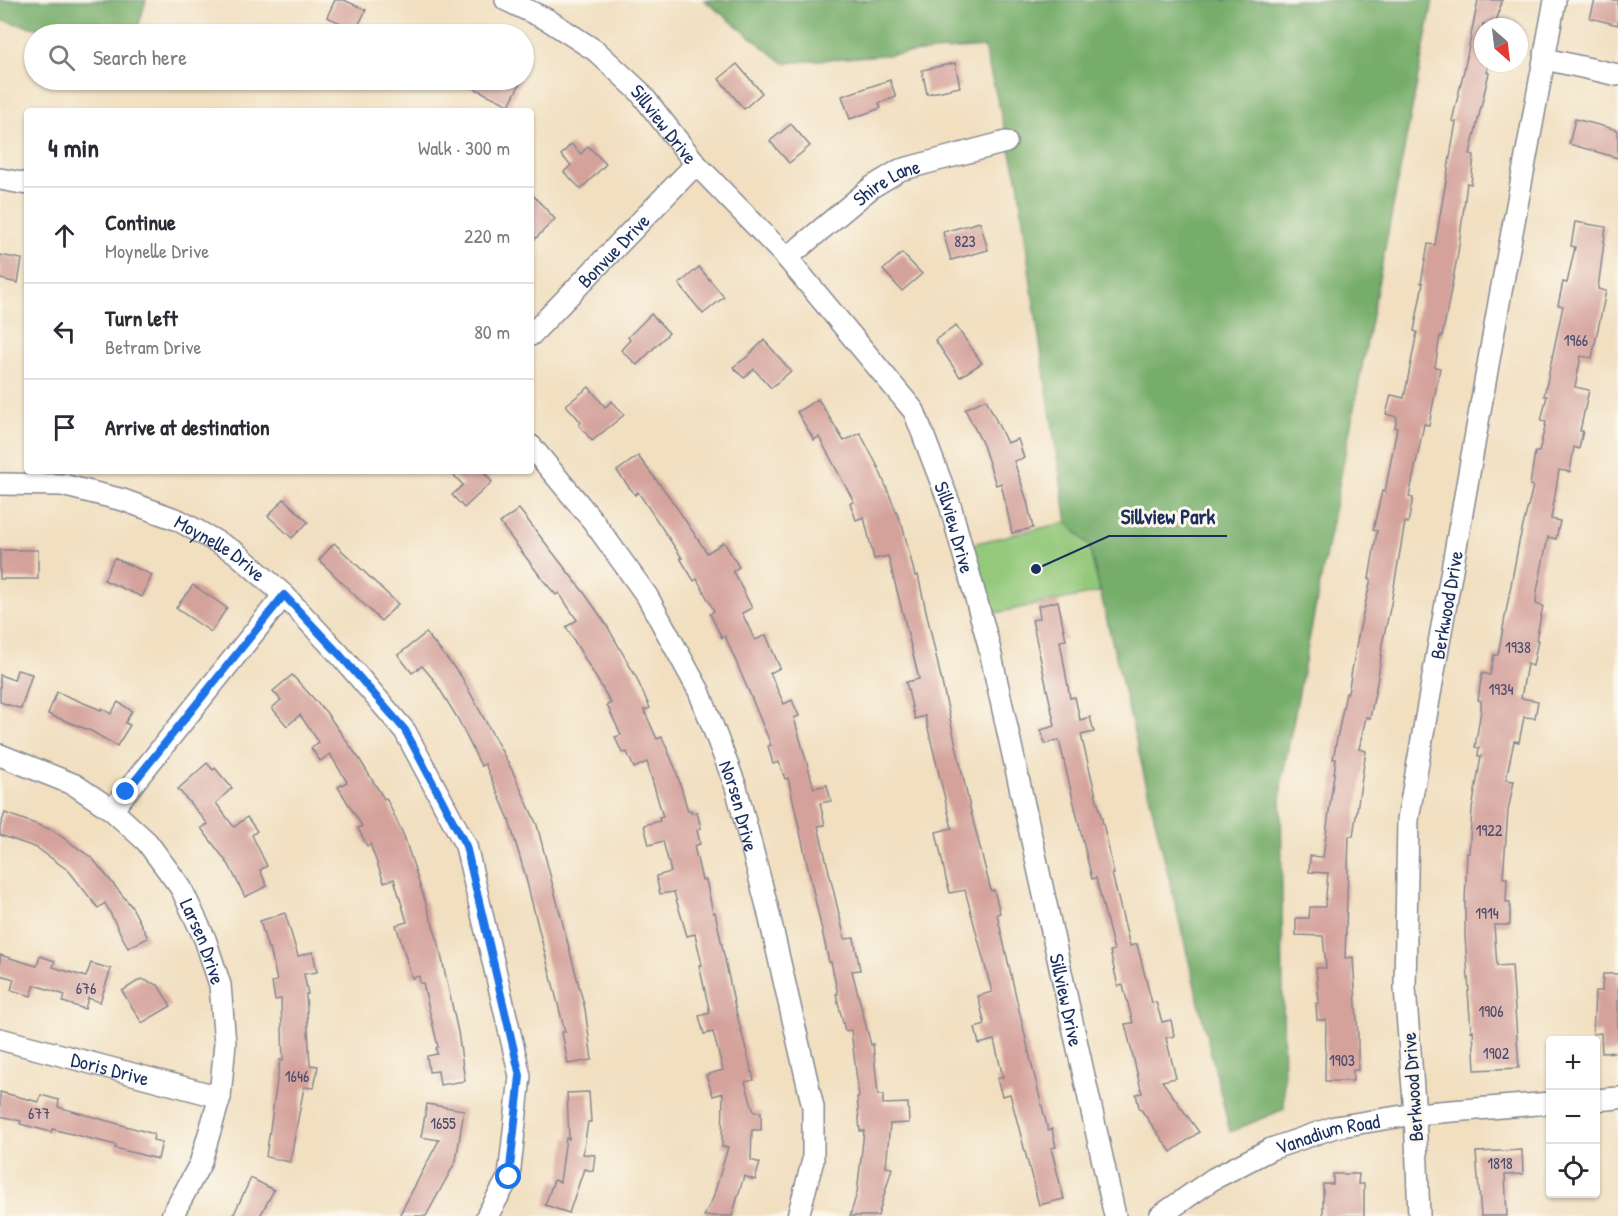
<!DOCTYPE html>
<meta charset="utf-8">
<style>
:root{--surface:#fff;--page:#f7f7f7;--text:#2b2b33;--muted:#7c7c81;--line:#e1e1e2}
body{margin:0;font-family:"Patrick Hand",sans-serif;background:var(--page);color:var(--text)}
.controls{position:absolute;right:18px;bottom:18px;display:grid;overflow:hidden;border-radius:6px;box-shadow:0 2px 4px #0004}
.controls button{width:54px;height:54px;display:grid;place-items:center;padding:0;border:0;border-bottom:2px solid var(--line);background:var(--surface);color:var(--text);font:30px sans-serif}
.compass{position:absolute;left:1474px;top:18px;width:54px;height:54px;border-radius:50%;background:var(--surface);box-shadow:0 2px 4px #0004;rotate:152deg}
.stop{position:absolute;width:18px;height:18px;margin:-14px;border:4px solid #1a73e8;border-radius:50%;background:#fff}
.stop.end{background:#1a73e8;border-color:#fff;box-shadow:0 2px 6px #0008}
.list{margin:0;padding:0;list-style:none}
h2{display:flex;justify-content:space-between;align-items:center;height:78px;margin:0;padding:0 24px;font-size:26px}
h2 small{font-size:20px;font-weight:400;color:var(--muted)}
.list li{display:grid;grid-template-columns:39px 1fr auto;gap:18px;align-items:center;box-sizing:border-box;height:96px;padding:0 24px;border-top:2px solid var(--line)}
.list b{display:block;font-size:22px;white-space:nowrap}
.list p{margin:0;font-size:20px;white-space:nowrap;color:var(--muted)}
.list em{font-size:20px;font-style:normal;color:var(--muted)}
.icon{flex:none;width:33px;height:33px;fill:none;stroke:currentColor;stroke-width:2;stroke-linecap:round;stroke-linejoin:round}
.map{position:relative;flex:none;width:1618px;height:1216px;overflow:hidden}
.search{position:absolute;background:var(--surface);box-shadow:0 2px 4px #0004;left:24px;top:24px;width:510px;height:66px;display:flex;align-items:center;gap:15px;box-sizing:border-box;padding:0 21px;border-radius:33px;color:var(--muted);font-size:22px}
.panel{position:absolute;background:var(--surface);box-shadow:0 2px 4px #0004;left:24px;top:108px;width:510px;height:366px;border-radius:6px}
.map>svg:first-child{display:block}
</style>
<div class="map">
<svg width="1618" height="1216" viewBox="0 0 1618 1216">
<rect width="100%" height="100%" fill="#fbf7ec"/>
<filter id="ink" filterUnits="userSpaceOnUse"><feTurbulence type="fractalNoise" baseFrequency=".0167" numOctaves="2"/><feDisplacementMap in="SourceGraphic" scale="12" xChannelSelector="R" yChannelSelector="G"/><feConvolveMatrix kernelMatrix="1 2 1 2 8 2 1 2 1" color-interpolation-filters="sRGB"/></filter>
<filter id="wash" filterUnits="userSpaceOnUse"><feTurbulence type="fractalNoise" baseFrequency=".008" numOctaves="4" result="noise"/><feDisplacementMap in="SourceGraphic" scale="24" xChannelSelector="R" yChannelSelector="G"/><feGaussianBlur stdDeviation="1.35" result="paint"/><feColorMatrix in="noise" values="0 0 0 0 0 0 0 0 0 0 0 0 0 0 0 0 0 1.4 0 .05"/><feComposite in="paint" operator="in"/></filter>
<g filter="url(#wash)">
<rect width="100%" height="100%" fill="#f1dfc0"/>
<path fill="#94c97b" stroke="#587c6c" stroke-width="1.5" d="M1067,522l22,23 11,47 -111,22 -17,-70z"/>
<g fill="#77ad6b" stroke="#496e64" stroke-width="1.5">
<path d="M0,0h146l-10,34h-74l-62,-14z"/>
<path d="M704,0h729l-152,785 3,324 -54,23 -141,-587 -22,-23 -36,-238 -13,-103 -34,-134 -200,16z"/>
</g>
<g id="blocks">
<g fill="#d4a29b">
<path d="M335,0h9l22,10 -10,20 -29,-13z"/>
<path d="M1478,0h24l-7,27 -12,-3v39h5l-1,9 2,1 -19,81 4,1 -3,29 -4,-1 -9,70 -16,84 -2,-1 -5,31 5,1 -11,57 -5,-1 -15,73 4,1 -5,25 -3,-1 -14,82 -10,45 1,1 -5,33 -7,35 -4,-1 -7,32 7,2 -13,85h-4l-4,122 8,-1 5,79v34h-5v11h-28l1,-61h-9l-1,-17h3l-3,-35h10l-3,-32 -27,-1v-17h13l1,-11h15l3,-34 -19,-1 1,-16 13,1 13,-98h-3l13,-66h2l10,-57 13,-57h-2l8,-48 -4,-1 9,-39 3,1 12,-64h-2l2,-11 -11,-3 5,-19 13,3 13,-66 -3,-1 9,-48h-2l7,-39 7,1 21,-123 -4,-1 13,-55z"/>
<path d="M1595,0h23v25l-28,-7z"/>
<path d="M955,63l5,24 -33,7 -5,-24z"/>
<path d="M737,64l25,29 -18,16 -25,-30z"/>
<path d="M457,80h65l-13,25z"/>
<path d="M890,80l6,17 -17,6 2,5 -31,11 -8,-23z"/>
<path d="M1575,119l43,11v28l-49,-14z"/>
<path d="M791,124l19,22 -21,17 -19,-22z"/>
<path d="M571,144l10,10 7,-8 18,18 -25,25 -17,-17 7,-7 -10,-10z"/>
<path d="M531,193l24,26 -24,24z"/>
<path d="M980,222l8,28 -37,10 -8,-28z"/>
<path d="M1575,222l31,5 -8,62 8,2 -14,67 -11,-2 -6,31 14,3 -9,41h3l-4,18 -5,-2 -4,25 -11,-2 -8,49 9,2 -4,18 -8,-2 -11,54 -1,13 7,2 -7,34h2l-5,26 -6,-2 -6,34 17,3 -3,17 -11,-1 -5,25 -5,-1 -8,39 8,1 -6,30 -5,67h4l-1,24h4v23h-16l3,41 15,-1 7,103 -44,2 -2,-40 -2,1 -3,-40h1l-4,-54v-35l2,-49h2l3,-44 9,-53h-3l1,-8 -4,-1 6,-37v-9l-3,-1 4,-27 8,2 4,-20h4l21,-113 14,-56 -3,-1 5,-33h4l7,-30 -5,-1 6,-25h-3l19,-90 -5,-1 5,-23 4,1 8,-36 -4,-1z"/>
<path d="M902,253l20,21 -20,17 -19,-21z"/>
<path d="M0,255l22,4 -4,24 -18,-4z"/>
<path d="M699,267l25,30 -21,17 -24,-30z"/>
<path d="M651,314l18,19 -32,32 -16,-15 9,-10 -2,-3z"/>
<path d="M956,326l26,37 -22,14 -25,-37z"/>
<path d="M764,340l27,31 -20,17 -17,-19 -10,9 -11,-11 14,-10z"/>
<path d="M589,387l16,20 7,-6 12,14 -32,26 -13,-16 2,-3 -15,-17z"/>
<path d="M818,399l26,42 16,-8 18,34 25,61 12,48 3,-1 52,233 21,83 3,-1 6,23 -3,1 36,156 15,60 4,-1 4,18 -5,1 13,51 -25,6 -29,-111 -8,2 -5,-17 6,-2 -9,-37 -15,4 -4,-16 10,-3 -7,-29 14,-4 -27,-102 -15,3 -4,-14 -10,-47 16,-4 -27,-112 -10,3 -4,-16 -5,-21 13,-3 -14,-57 -17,-66 -14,3 -10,-42 -8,3 -6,-17 4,-1 -35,-65 -5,3 -17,-28z"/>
<path d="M986,399l21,44 11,-4 6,19 -10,3 13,40 6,27 -21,5 -11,-50 -5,2 -13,-40 -18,-36z"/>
<path d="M638,456l33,43 36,54 17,-11 15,25 -6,4 19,37 -10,5 13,27 11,-5 14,33 -10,5 14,31 8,-4 7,16 -5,2 20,70 13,-3 4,16 -11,2 5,22 -7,1 27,113 9,-1 6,32 -8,1 19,74 2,-1 5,51h5v9l25,-1 1,20 -19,1 -4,43 6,1 -14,48h-28l7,-23 7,-62h-4l-3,-34h2l-8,-67 -6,1 -9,-37h2l-7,-32h-2l-41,-184 -3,1 -6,-17 -6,2 -5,-18 3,-1 -19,-46 -27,-63 -3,2 -12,-24 4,-3 -17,-32 -3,2 -14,-23h2l-44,-66 -3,3 -18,-24z"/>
<path d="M450,471h33l9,11 -28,26 -12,-13 11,-10z"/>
<path d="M284,499l24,23 -16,16 -24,-22z"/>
<path d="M519,509l66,85 21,30 30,53 14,31 -6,2 13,29 5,-2 14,33 12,41 3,-1v3l6,-1 4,16 -4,2 3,14 -6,2 8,34h4l7,33 2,-1 20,95 19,73 -9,2 9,30h7v18h-9l-1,30 9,3 -5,17 -11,-4 -12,40h-28l9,-18 15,-51h-6l1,-54 -10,3 -7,-21 17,-5 -10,-38 -9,2 -5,-18 11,-3 -11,-48h3l-7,-31 -8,2 -13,-44 -14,2 -4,-18 15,-4 -8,-31 -14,4 -5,-20 16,-4 -1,-3 4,-1 -16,-55 -13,6 -7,-16 -5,1 -7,-16 6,-2 -14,-30 4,-2 -45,-76 11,-7 -18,-27 -3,2 -13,-15 -43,-57z"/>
<path d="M334,543l64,61 -17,17 -62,-61z"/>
<rect x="0" y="550" width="38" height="29"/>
<path d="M114,558l38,17 -10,22 -38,-17z"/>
<path d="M193,585l34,23 -16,24 -35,-24z"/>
<path d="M1058,601l8,39 -6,1 10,57 5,-1 5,23 10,-3 4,15 -13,3 25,101 8,38h-2l18,72 7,-2 15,59 4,-1 6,20 9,-2 3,16 -8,2 10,40 -14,3 37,51 -28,20 -32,-45 -3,-13 6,-1 -17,-69 8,-1 -10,-38 -5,1 -8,-35 4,-1 -18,-72 -4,1 -33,-139 -14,4 -4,-14 14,-4 -23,-106 8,-2 -2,-12z"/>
<path d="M426,633l35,43 52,96 24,53 48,184 7,51 -24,4 -6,-32h3l-41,-161 -16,-54 -23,-53 -4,2 -23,-47 -24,-39 -12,-14 -10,7 -14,-18z"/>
<path d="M17,670l15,4 -11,35 -21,-7v-27l14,5z"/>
<path d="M292,675l34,37 34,48 24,39 2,-1 18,38 34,105 20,91 7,49 -25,4 -2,-14 -9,1 -2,-16 10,-2 -1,-6 2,-1 -15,-64h-3l-1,-7 -7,2 -16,-53 11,-3 -13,-43 -10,3 -14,-38 -3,2 -9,-18 4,-2 -24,-39 9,-5 -17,-28 -10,7 -9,-13 8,-6 -19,-27 -13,11 -15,-18 9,-8 -8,-9z"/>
<path d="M57,692l44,18 1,-2 9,6 7,-12 14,9 -7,12 5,2 -13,21 -26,-15 -43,-17z"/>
<path d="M207,763l6,7 2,-2 17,20 -16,15 18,24 13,-10 10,14 -5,4 15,31 -7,4 7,16 -22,11 -16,-32 -28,-37 7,-4 -30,-35z"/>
<path d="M5,813l47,17 40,28 40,49 16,31 -20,10 -23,-45 -7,5 -29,-37 -32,-23 -37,-13v-8z"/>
<path d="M285,913l13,43 15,-4 4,20 -13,2 4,20h-2l4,71 8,1 -4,22 -10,-1 -14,75 -24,-5 14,-97 3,1 -2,-62 -6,1 -3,-18 5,-1 -7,-33 -2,1 -8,-28z"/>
<path d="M0,955l37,11 3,-10 15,5 -2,6 33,10 5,-14 20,6 -11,33 -12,-4 -3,11 -22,-7 2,-7 -30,-10 -4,11 -20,-6 3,-11 -14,-4z"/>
<path d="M1603,974h15v78l-16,1 -1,-20 -8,1 2,-43h7z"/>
<path d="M141,979l17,6 13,21 -29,17 -20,-32z"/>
<path d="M0,1092l39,10 2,-7 18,5 -1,7 96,27 -1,6 9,2 -4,17 -43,-11 1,-3 -64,-16 -1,3 -31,-8 1,-3 -21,-5z"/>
<path d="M589,1092l2,30h-3l-5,32 12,1 -2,16 -9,-2 -15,44 -24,-8 9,-25 6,2 6,-44 3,1 -2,-46z"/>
<path d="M427,1104l37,6 -8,51 -30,55h-27l40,-76 -18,-3z"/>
<path d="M1522,1150l1,24 -18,1 2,41h-26l-5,-64z"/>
<path d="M1333,1174h26l-1,10h6v32h-41v-32h10z"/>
<path d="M251,1178l23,12 -14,26h-27z"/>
</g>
</g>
</g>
<g filter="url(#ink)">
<use href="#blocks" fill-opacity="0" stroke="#86878f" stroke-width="1.5"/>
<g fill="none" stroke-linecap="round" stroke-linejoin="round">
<g stroke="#86878f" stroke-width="24">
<g id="street">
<path id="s1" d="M506,0l42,20 48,31 43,40 57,73 91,94 127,153 36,94 38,137 127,574"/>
<path d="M1545,59l73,16"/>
<path d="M0,179l27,5"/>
<path id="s2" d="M787,258l85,-71 28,-17 106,-28"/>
<path id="s3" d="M531,335l165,-171"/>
<path id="s4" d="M531,446l62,75 54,75 52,95 37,96 31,119 46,201v53l-15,56"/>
<path id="s5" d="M0,484l62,1 61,15 55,20 57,32 49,43 56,60 65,76 61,115 54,230 -11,101 -22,39"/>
<path id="s6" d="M0,755l75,30 37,25 35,32 34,46 24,51 15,46 5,58 -5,54 -20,67 -28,52"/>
<path d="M112,810l172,-215"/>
<path id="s7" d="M0,1039l220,58"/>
<path d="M1596,1100l22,-2"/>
<path id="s8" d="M1160,1216l53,-37 58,-30 64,-22 80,-13 135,-11"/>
<path id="s9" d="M1419,1216l-4,-102 -10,-126 3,-169 92,-522 55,-297"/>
</g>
</g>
<use href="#street" stroke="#fff" stroke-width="21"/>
</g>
</g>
<g fill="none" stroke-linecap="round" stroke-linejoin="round" filter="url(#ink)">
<path stroke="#1a73e8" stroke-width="8" d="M126,792l158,-197 56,60 65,75 61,116 54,230 -11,101"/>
</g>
<g text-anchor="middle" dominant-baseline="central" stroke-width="6" stroke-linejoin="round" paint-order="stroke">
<g font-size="16" fill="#494c6d">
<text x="965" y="241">823</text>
<text x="1576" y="340">1966</text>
<text x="1518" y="647">1938</text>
<text x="1501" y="689">1934</text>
<text x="1489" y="830">1922</text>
<text x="1487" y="913">1914</text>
<text x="86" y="988">676</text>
<text x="1491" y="1011">1906</text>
<text x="1496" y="1053">1902</text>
<text x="1342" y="1060">1903</text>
<text x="297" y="1076">1646</text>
<text x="39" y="1113">677</text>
<text x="443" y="1123">1655</text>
<text x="1500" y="1163">1818</text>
</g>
<g font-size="20" fill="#1b2f5e" stroke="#fbf7ec">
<text stroke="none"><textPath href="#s1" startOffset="204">Sillview Drive</textPath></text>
<text stroke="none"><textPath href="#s2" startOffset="126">Shire Lane</textPath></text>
<text stroke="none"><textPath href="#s3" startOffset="118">Bonvue Drive</textPath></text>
<text stroke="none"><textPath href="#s1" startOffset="708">Sillview Drive</textPath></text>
<text stroke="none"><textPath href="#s5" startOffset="234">Moynelle Drive</textPath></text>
<text stroke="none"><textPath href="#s9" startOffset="615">Berkwood Drive</textPath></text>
<text stroke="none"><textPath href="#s4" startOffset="420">Norsen Drive</textPath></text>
<text stroke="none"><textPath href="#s6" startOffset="288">Larsen Drive</textPath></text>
<text stroke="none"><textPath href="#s1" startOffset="1194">Sillview Drive</textPath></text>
<text stroke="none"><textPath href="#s7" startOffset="114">Doris Drive</textPath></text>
<text transform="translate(1412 1087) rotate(-94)">Berkwood Drive</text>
<text stroke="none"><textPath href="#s8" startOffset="189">Vanadium Road</textPath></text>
</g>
</g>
<path fill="none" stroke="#1b2f5e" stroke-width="2" d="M1036 569L1109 536H1227"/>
<circle fill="#1b2f5e" stroke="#fbf7ec" stroke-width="2" cx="1036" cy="569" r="6"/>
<g font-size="21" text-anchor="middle" font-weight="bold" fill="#1b2f5e" stroke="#fbf7ec" stroke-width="6" stroke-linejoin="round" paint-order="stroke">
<text x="1168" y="524">Sillview Park</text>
</g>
</svg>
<div class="controls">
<button>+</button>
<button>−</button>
<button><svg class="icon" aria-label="locate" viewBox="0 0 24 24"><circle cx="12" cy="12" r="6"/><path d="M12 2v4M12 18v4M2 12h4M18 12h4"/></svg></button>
</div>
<svg class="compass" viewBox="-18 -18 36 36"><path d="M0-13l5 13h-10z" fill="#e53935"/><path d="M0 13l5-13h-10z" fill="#7c7c81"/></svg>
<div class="stop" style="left:509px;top:1177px"></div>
<div class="stop end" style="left:126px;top:792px"></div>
<div class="search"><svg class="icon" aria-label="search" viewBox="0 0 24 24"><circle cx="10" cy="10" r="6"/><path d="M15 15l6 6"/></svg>Search here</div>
<section class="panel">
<h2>4 min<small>Walk · 300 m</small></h2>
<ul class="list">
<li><svg class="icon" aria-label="ahead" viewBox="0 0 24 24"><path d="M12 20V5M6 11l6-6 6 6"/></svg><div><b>Continue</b><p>Moynelle Drive</p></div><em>220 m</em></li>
<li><svg class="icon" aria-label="left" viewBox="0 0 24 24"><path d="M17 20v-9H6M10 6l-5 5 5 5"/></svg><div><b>Turn left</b><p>Betram Drive</p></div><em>80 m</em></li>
<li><svg class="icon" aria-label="arrive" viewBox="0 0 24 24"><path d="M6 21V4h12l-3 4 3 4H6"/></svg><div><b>Arrive at destination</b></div></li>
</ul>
</section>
</div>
